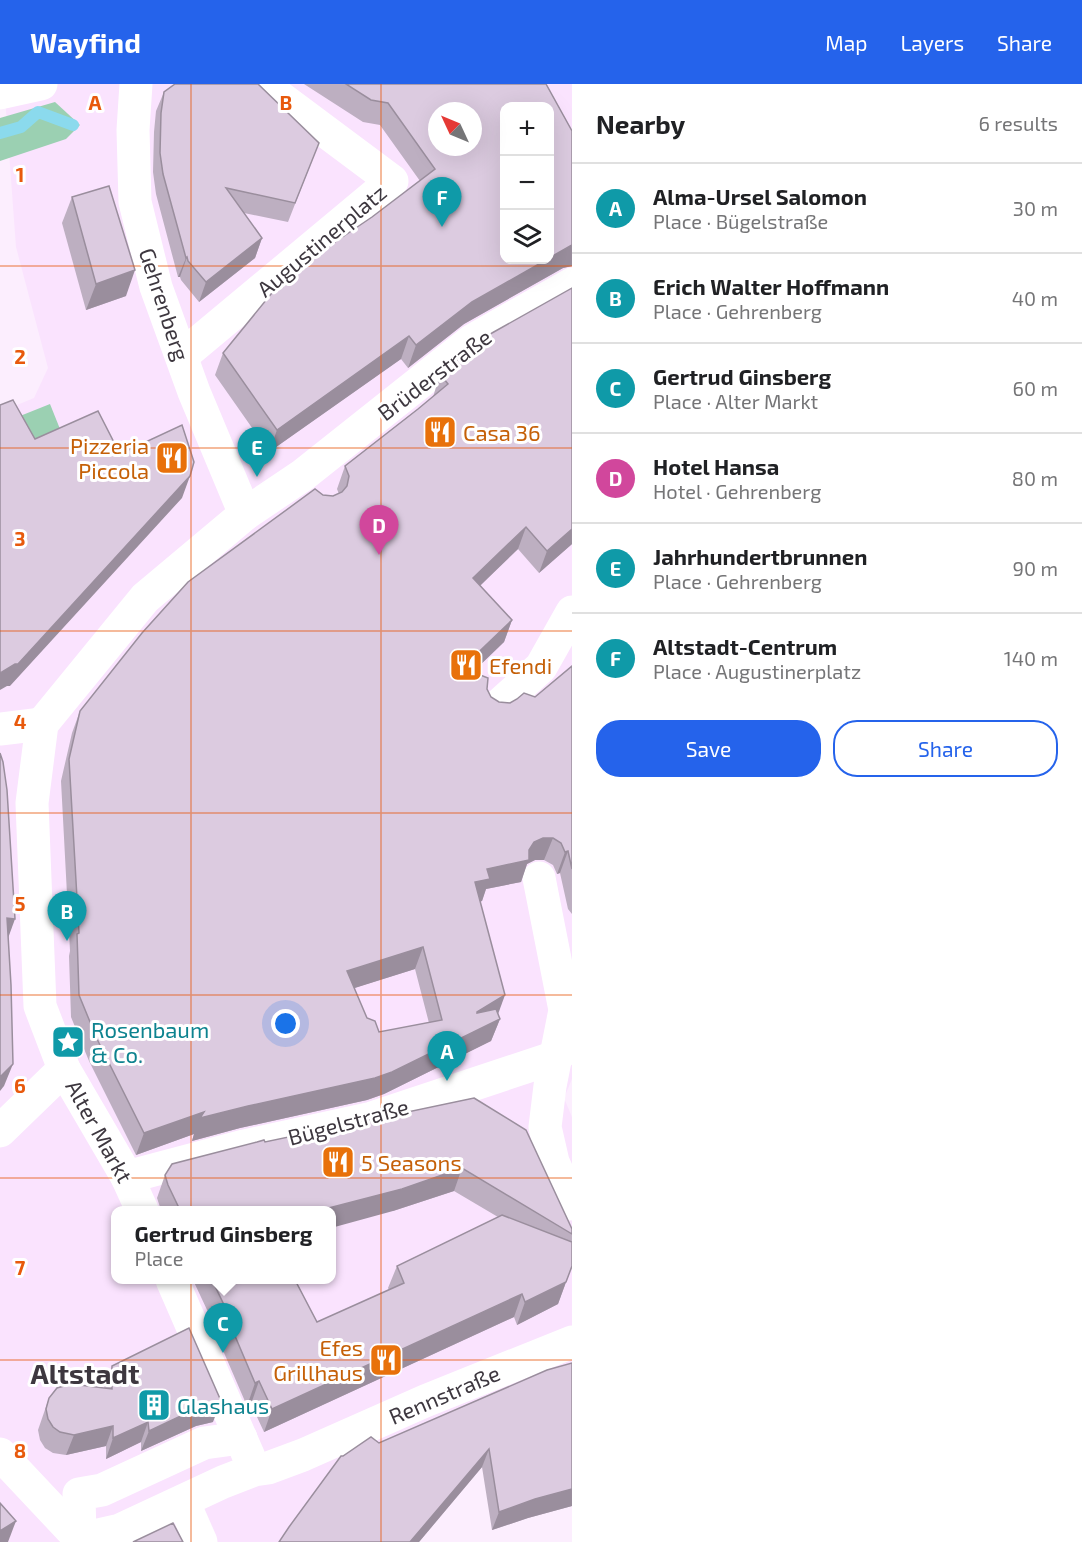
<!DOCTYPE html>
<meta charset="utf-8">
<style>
:root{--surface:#fff;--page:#f6f6f6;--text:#202124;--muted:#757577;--line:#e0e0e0;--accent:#2563eb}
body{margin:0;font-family:"Exo 2",sans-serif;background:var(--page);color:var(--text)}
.controls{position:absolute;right:18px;top:18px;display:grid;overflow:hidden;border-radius:12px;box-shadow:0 6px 24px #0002}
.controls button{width:54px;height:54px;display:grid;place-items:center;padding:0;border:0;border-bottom:2px solid var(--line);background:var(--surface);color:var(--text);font:30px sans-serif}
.compass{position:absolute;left:428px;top:18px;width:54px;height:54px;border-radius:50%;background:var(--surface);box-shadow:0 6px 24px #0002;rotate:314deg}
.you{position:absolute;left:286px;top:940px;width:21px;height:21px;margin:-15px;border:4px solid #fff;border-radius:50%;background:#1a73e8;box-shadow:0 0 0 9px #1a73e833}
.badge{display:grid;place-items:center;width:39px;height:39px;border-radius:50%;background:var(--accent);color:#fff;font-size:20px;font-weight:700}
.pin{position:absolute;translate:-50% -50px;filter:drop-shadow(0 2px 3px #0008)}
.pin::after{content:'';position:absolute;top:32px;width:21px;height:18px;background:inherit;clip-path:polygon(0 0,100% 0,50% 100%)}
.popup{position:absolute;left:111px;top:1122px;width:225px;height:78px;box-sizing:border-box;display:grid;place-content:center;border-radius:12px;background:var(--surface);filter:drop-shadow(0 2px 4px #0005);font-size:20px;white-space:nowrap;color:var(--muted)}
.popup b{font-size:22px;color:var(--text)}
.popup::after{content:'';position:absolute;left:50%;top:100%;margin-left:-12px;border:12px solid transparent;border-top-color:var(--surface)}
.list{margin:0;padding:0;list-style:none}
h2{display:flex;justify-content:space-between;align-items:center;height:78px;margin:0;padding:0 24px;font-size:26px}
h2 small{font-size:20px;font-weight:400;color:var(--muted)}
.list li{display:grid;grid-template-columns:39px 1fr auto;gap:18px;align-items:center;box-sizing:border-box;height:90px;padding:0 24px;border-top:2px solid var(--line)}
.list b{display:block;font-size:22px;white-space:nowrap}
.list p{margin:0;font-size:20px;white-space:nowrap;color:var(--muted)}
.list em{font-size:20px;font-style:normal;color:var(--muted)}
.actions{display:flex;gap:12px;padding:18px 24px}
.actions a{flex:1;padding:14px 0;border:2px solid var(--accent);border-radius:24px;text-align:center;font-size:21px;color:var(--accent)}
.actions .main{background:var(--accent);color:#fff}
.icon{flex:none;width:33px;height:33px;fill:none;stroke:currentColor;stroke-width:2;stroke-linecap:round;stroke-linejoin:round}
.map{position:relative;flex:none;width:572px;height:1458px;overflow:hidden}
header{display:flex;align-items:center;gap:36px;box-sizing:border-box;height:84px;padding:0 30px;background:var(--accent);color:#fff}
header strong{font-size:28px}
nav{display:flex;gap:33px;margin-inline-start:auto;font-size:21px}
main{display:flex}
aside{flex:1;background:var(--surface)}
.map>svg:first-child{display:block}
</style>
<header>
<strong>Wayfind</strong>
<nav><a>Map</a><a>Layers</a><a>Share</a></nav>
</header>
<main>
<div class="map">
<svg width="572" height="1458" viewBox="0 0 572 1458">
<rect width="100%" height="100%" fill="#fceefe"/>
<path fill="#fae3fe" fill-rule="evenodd" d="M4,0h568v995l-8,19 8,19v301l-234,124h-338v-1130l34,-14 14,-30 -32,-121zM505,22h45v154h-45zM437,27h36v36h-36zM115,1126h216v70h-216z"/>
<g fill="#9bd0b2">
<path d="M55,18l25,23 -14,14 -66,22v-43z"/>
<path d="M50,320l16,40 -37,21 -24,-43z"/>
</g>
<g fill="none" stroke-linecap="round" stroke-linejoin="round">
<path stroke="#8bdaed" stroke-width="12" d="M0,49l21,-6 17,-15 35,13"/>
<g stroke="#fff" stroke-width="33">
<path d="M136,0l-3,46 2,72 21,85 38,105 51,122"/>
<path d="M0,9l41,-9"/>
<path d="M182,272l210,-175 -130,-97"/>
<path d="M497,623l44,-40 31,-55"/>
<path d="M0,645l42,-5"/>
<path d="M539,794l26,132 -15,76 -5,41 8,35 19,42"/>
<path d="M0,1047l64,-62"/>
<path d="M127,1093l117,-31 128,-28 184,-61 16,-15"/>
<path d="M142,1126l-15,-33 -63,-108 -24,-63 -8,-203 10,-79 103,-126 100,-84 58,-39 170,-135 99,-56"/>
<path d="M172,1196l77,177"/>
<path d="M0,1370l80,85"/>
<path d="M183,1417l18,41"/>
<path d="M80,1455l-1,-45 23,-4 102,-47 37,-5"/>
<path d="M77,1458l3,-3 40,-9 103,-48 31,-12 14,-2 35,-13 122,-54 147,-59"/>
</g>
</g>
<g fill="#bdafc1" fill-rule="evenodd">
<path d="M304,0h242l26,47v135l-9,2 -99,56 -56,44 -7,-9 -132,93 -54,-77 8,-22 69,-76 128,-96 -40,-56 -17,-3z"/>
<path d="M164,8l155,51 -31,79 -44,-9 18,25 -7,20 -56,44 -18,-22 -1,-3h-2l-22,-83 -3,-22 1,-40 2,-21z"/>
<path d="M72,113l54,99 -40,14 -24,-87z"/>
<path d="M492,249l80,211 -33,29 -21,-24 -38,37 32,34 -8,22 -31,30 14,17 4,8 8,5 11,1 25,-6 37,-31v248l-4,-5 -8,-36 -3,1 -4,-9 -9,-5h-9l-8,4 -6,18 -35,7 -4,12 -2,1 18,112 2,5 -9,22 -107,53 -17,6 -127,28 -48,13 2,-7 -58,21 -47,-94 -18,-44 -2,-61 1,-5 -9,-170 11,-48 8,-22 243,-216 10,1 6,-2 -2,-5 8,-23 88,-69 7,-23zM415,885l14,54 -50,9 -12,-14 -13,-30z"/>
<path d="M474,1014l98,131v37l-14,38 -41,21 -3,-8 -250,115 -13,-28 -4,2 -32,-74 1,-3 -23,-49h111l-7,3 20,39 72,-32 -1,-2 9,-22 101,-49 -44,-26 -61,20 -232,-1 -4,-12 8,-23 100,-33z"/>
<path d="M572,1279v143l-44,12 -36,12 -10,-63 -63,75h-140l64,-86 36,-13z"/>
<path d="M112,1282l101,56 -17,4 -55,25v-9l-35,17v-13l-40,9 -13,-2 -8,-5 -5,-8 -2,-10 11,-32 55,-10z"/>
</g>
<g fill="#9a8e9d">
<path d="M262,154l-7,20 -56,44 7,-20z"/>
<path d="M572,161v21l-9,2 -99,56 -56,44 8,-23 56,-43 74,-42h3v-2z"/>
<path d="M187,173l-7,20h-2l8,-19z"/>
<path d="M135,186l-9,26 -40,14 10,-26z"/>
<path d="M409,252l-8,23 -132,93 8,-22z"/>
<path d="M190,392l-8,22 -172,188h-3l-7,4v-17l15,-9z"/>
<path d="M526,443l-8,22 -53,51 8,-22z"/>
<path d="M572,445v15l-33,29 8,-22z"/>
<path d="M512,536l-8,22 -50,48 8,-22z"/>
<path d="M543,754h10l-9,22h-9l-8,4 -6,18 -35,7 -4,12 -15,3 8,-22 12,-13 42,-19 5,-8z"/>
<path d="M568,767l-8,22 -3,1 8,-22z"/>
<path d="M7,834l8,1 -8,22z"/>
<path d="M423,863l-8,22 -76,24 8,-22z"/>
<path d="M505,911l-8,22 -28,17 8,-22z"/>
<path d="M500,935l-9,22 -107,53 -17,6 -127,28 -48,13 2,-7 -58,21 8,-22 60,-21z"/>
<path d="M13,980l-9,22 -4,5v-14z"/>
<path d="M462,1084l-8,23 -61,20 -62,17v-18h-10z"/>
<path d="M284,1196h20l-24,10z"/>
<path d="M566,1198l-8,22 -41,21 8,-23z"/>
<path d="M522,1210l-8,23 -250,115 8,-23z"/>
<path d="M259,1297l-8,23 -4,2 8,-23z"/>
<path d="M221,1317l-8,21 -17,4 -55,25 8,-20 55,-26z"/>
<path d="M148,1338l-7,20 -35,17 7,-21z"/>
<path d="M113,1342l-7,20 -40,9 8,-20z"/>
<path d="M489,1365l-7,18 -63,75h-9z"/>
<path d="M572,1405v17l-44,12 -36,12 7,-18 36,-13z"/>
<path d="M16,1437l-8,21h-8v-11z"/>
</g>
<g fill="#dccbe0" stroke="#9a8e9d" stroke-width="1.5" fill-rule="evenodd">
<path d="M175,0h83l61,59 -24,60 -69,-15 36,50 -56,44 -18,-21 -1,-4 -1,1 -23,-84 -3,-21 1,-40 3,-21z"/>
<path d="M346,0h200l26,47v114l-23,13v-152h-45v154h42l-74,42 -56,43 -7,-9 -132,94 -54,-77 57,-70 10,-8 2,2 24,-22 56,-38 63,-48 -47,-66 -17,-3zM437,27h36v36h-36z"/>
<path d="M109,102l26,84 -39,14 -24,-87z"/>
<path d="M572,204v241l-25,22 -21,-24 -53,51 39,42 -50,48 26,10 -1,11 4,8 8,5 11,1 7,-4 7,-6 11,4 37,-31v203l-4,-18 -3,1 -4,-9 -8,-5h-10l-9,4 -5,8v10l-42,9 3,10 -15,3 30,113 -28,17v1l19,-4 4,10 -108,53 -17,6 -127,28 -48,12 4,-6 -60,21 -47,-94 -18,-44 -2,-61 2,-1 -10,-174 11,-48 62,-78 46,-51 127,-93 8,6 10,1 9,-4 5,-6 2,-10 -4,-10 73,-57 30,-25 -8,-10 52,-41zM423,863l19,73 -63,12 -4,-11 -8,-3 -20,-47z"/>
<path d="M13,316l22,39 63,-28 22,43 62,-29 12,37 -4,14 -172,188h-3l-15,9v-268z"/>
<path d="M0,669l3,9 4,28 8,129 -8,-1 4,67 2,79 -13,13z"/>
<path d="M474,1014l52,32 46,99v5l-110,-66 -60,21 -81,21h-141l-12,-25 -3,-10 7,-11 85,-22 7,-2 1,2z"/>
<path d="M502,1131l70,27v24l-6,16 -41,20 -3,-8 -250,115 -13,-28 -4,2 -31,-73 2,-1 -14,-29h83l22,42 87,-39 -7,-17z"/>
<path d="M189,1244l32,73 -17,4 -55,26 -1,-9 -35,16v-12l-39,9 -14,-3 -7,-5 -5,-8 -2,-10 3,-11 8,-10 14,-4 41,5v-23z"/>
<path d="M572,1279v126l-37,10 -36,13 -10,-63 -79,93h-131l10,-15 52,-71h2l28,-19 8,6 168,-73z"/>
<path d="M0,1419l16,18 -16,10z"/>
<path d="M173,1439l10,19h-50z"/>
</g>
<path fill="none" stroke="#e8590c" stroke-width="1.5" stroke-opacity="0.55" d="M191,0v1458M381,0v1458M0,182h572M0,364h572M0,547h572M0,729h572M0,911h572M0,1094h572M0,1276h572"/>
<defs>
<g id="restaurant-square" transform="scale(1.725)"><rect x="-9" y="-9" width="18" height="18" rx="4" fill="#e8710a" stroke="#fff"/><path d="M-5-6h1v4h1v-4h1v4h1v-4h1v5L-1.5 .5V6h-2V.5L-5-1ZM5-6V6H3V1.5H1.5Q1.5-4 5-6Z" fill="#fff"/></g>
<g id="sight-square" transform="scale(1.725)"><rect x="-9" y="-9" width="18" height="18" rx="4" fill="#0f9aa8" stroke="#fff"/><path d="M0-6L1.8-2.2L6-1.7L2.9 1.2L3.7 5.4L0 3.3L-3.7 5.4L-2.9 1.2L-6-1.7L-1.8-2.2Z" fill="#fff"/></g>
<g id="building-square" transform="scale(1.725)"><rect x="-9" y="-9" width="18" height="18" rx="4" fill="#0f9aa8" stroke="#fff"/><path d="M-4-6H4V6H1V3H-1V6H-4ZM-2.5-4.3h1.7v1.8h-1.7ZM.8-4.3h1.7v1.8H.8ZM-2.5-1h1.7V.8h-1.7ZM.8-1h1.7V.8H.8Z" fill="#fff"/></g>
</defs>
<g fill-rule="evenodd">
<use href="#restaurant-square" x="440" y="348"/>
<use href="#restaurant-square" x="172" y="374"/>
<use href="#restaurant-square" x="466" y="581"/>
<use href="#sight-square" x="68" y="958"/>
<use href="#restaurant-square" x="338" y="1078"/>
<use href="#restaurant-square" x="386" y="1276"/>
<use href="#building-square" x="154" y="1321"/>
</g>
<g text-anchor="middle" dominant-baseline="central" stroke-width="6" stroke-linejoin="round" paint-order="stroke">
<g font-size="22" fill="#3d373f" stroke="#fff">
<text transform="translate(321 156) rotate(-40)">Augustinerplatz</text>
<text transform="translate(165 220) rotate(72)">Gehrenberg</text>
<text transform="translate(434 290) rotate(-37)">Brüderstraße</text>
<text transform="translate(348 1037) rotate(-15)">Bügelstraße</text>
<text transform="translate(100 1047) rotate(61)">Alter Markt</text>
<text transform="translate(444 1310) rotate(-23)">Rennstraße</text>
</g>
<g font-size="22" fill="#c56008" stroke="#fff" text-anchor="start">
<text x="463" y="348">Casa 36</text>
<text x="149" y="361" text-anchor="end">Pizzeria<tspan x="149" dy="25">Piccola</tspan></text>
<text x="489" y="581">Efendi</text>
<text x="361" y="1078">5 Seasons</text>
<text x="363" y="1263" text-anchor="end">Efes<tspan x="363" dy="25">Grillhaus</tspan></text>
</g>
<g font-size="22" fill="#0d838f" stroke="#fff" text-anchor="start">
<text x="91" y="945">Rosenbaum<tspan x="91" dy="25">&amp; Co.</tspan></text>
<text x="177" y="1321">Glashaus</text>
</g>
<g font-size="28" font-weight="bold" fill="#3d373f" stroke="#fff">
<text x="85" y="1289">Altstadt</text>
</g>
</g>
<g font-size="20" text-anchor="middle" font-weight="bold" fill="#e8590c" stroke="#fff" stroke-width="6" stroke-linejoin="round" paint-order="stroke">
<text x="95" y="26">A</text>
<text x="286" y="26">B</text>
<text x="20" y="98">1</text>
<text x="20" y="280">2</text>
<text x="20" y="462">3</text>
<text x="20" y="645">4</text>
<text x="20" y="827">5</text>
<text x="20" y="1009">6</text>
<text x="20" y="1191">7</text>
<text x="20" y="1374">8</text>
</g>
</svg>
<div class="controls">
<button>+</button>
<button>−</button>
<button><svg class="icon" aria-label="layers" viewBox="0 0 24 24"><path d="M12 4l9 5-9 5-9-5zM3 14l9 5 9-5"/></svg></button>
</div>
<svg class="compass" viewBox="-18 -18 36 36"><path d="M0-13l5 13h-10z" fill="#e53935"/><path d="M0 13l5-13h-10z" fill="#757577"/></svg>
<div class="you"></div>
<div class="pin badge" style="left:447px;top:997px;background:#0f9aa8">A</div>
<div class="pin badge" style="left:67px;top:857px;background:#0f9aa8">B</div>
<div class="pin badge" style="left:223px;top:1269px;background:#0f9aa8">C</div>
<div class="popup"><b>Gertrud Ginsberg</b>Place</div>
<div class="pin badge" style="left:379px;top:471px;background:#d1479c">D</div>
<div class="pin badge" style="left:257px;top:393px;background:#0f9aa8">E</div>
<div class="pin badge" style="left:442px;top:143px;background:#0f9aa8">F</div>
</div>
<aside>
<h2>Nearby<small>6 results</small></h2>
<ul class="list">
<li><span class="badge" style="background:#0f9aa8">A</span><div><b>Alma-Ursel Salomon</b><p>Place · Bügelstraße</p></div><em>30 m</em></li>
<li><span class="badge" style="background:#0f9aa8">B</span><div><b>Erich Walter Hoffmann</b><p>Place · Gehrenberg</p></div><em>40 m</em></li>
<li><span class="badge" style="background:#0f9aa8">C</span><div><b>Gertrud Ginsberg</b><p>Place · Alter Markt</p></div><em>60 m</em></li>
<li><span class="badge" style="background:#d1479c">D</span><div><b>Hotel Hansa</b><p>Hotel · Gehrenberg</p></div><em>80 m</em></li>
<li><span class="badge" style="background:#0f9aa8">E</span><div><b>Jahrhundertbrunnen</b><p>Place · Gehrenberg</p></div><em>90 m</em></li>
<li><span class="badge" style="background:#0f9aa8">F</span><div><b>Altstadt-Centrum</b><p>Place · Augustinerplatz</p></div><em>140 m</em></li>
</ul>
<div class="actions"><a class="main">Save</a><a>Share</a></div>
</aside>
</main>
